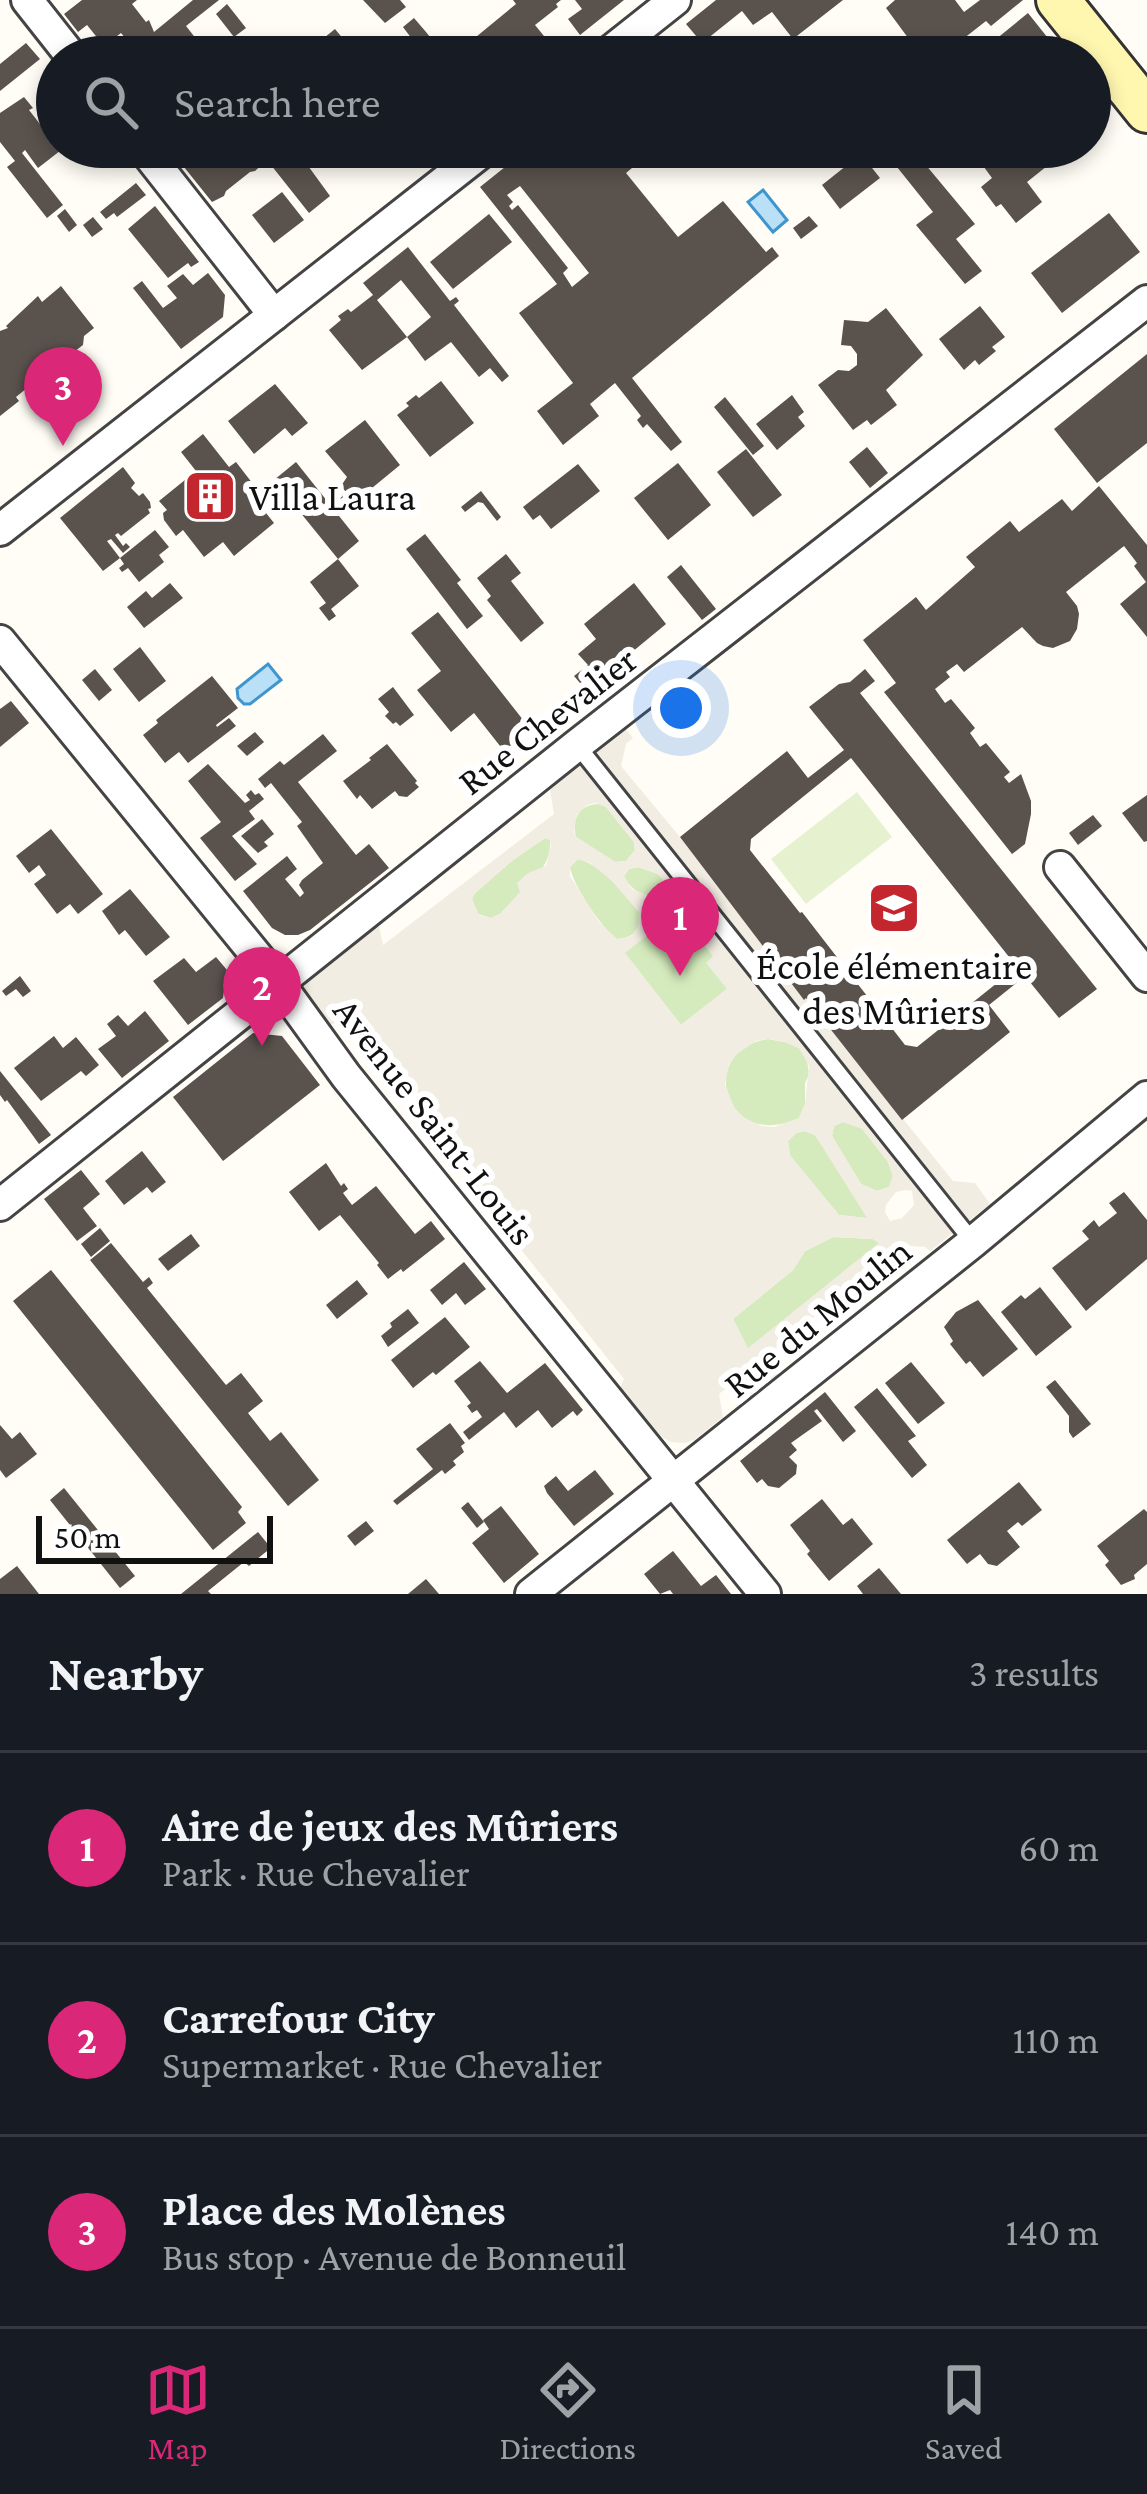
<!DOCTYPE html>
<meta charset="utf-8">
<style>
:root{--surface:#171b24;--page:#242831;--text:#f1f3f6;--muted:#9ea1a6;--line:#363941;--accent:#db2777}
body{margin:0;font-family:"Crimson Pro",serif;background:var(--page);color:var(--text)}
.scale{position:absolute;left:36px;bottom:30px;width:237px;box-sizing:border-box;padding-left:12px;border:6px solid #111;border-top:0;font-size:33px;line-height:42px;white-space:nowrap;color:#111;-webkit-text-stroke:9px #fff;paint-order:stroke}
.you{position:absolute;left:681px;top:708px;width:42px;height:42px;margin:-30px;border:9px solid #fff;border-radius:50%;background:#1a73e8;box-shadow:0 0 0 18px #1a73e833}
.badge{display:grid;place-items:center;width:78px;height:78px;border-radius:50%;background:var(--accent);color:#fff;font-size:39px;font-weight:700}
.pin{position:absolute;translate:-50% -99px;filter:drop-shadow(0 3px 6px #0008)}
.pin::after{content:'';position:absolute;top:63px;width:42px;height:36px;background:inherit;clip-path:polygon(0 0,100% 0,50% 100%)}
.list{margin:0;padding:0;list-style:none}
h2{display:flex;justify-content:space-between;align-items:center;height:156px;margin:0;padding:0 48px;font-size:51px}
h2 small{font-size:39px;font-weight:400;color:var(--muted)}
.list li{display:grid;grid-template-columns:78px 1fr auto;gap:36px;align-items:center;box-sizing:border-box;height:192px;padding:0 48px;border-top:3px solid var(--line)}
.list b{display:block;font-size:45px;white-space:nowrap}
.list p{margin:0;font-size:39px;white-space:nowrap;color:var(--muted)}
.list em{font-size:39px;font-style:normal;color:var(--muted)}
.icon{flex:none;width:66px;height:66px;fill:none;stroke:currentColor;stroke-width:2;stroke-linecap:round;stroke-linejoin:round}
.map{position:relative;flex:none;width:1147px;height:1594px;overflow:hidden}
.search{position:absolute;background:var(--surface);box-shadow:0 6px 18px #0003;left:36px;right:36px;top:36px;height:132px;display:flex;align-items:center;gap:30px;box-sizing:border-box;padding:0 42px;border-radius:66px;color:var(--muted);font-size:45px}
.sheet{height:732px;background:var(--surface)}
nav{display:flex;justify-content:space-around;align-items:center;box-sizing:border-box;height:168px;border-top:3px solid var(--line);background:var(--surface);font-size:33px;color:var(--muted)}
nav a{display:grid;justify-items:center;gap:6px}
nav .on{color:var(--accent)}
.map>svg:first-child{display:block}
</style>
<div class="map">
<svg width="1147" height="1594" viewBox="0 0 1147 1594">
<rect width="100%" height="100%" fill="#fffdf5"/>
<g fill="#d5ebbd">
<path d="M601,804l5,3 28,35 1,8 -9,11 -11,1 -39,-25c-5,-19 4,-34 25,-33z"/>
<path d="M545,838l5,2c3,30 -30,52 -50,74l-9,4 -13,-4 -6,-15 2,-5 39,-34z"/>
<path d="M578,859c26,7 44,33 61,53 3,16 -6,27 -22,27 -15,-10 -45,-55 -47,-72z"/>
<path d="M638,867l20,7 16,18 1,8c-18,5 -44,-7 -51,-24l5,-7z"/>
<path d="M678,911l36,46 13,32 -46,36 -57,-73z"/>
<path d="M768,1039l21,4 10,5 8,11 2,16 -4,8v21l-6,14c-76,35 -103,-69 -31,-79z"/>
<path d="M843,1122l19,6 26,34 5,14 -4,11 -12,4 -16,-7 -29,-48 2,-10z"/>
<path d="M804,1131l11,4 54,82 -2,1 -28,-3 -49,-59 -2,-15 8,-8z"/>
<path d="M833,1237l40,2 6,4 -131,106 -15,-30 60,-49 12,-19z"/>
</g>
<path fill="#e6f2cf" d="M857,792l35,45 -86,67 -35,-45z"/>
<path fill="#f1ede2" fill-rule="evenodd" d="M624,727l9,11 -7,6 -5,22 59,71 124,162 2,-1 147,183 22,2 15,21 -60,47 -5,-4 -27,-2 -4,7 -116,94 3,25 -35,29 -5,-24 -22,18 4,23 -29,23 -9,3 -13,-1 -10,-5 -16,-17 -26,-32 4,-9 -284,-357 -14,4 -17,-24 -5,-13 7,-15 67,-52 5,23 171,-131 -4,-24zM595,803l11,4 28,35 1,8 -9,11 -11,1 -39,-25 -2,-5 3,-18 10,-9zM545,838l5,2 1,5 -5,21 -18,7 -11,10 3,9 -20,22 -9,4 -12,-3 -7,-16 2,-5 39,-34zM578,859l12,4 21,17 28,32 -1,15 -7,9 -14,3 -18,-17 -29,-46v-9zM638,867l20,7 16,18v8l-8,2 -34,-13 -8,-13 5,-7zM678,911l35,45 -7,7 21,26 -46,36 -56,-72zM768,1039l16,3 15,6 10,18 -4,38 -6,14 -25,9 -12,-1 -18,-8 -10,-11 -9,-23 4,-20 8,-10 19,-13zM843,1122l19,7 26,33 5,14 -4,11 -12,4 -16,-7 -29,-48 2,-10zM804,1131l11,4 52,83 -28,-3 -49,-60 -2,-14 8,-8zM906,1190l6,1 2,14 -12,13 -12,3 -5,-9 1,-7 10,-13zM833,1237l40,2 6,4 -131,105 -15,-29 60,-49 12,-19z"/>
<g fill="#b9e0f7" stroke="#3f96cf" stroke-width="3">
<path d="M763,190l24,30 -14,12 -25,-30z"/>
<path d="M268,664l13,16 -31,24h-6l-6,-6 -1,-9z"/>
</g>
<g fill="#5a524d" fill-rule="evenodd">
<path d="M82,0h55l-5,4 14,18 3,-2 5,12 39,-32h26l-33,26 18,23 -10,8h-53l-20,-24 -17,13 -17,-21 -9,7 -14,-18z"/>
<path d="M363,0h37l6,7 -21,16z"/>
<path d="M513,0h48l-5,4 2,3 -23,18 22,27 -5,5h-16l-16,-21 -5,4 11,14 -4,3h-48l-9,-11 51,-42z"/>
<path d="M575,0h49l-44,35 -12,-16 14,-10z"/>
<path d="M716,0h127l-50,39 -21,-27 -19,13 -11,-14 -40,32 -16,-19z"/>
<path d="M895,0h60l9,12 16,-12h43l-32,26 -5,-5 -46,36h-17l-6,-7 -31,-42z"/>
<path d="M227,4l19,24 -12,9 -18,-23z"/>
<path d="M1028,13l35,44h-41l-8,-14 -17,14h-23z"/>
<path d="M414,18l12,14 20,25h-49l14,-11 -2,-3 3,-4 -9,-12z"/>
<path d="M335,29l23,28h-35l-9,-11z"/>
<path d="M668,38l14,19 6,-5 6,5h-51z"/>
<path d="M26,43l14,16 -40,32v-27z"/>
<path d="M1090,90l18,23 -18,15z"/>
<path d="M24,97l9,11 -4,2 18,23 10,-7v21h8l-27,21 -13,-18 -3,3 41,52 -16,13 -40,-51 8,-6 -15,-19v-29z"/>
<path d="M168,147h137l8,10 -7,6 24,33 -21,17 -42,-53 -12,11 -5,1 -24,19 -2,5 -12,6z"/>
<path d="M356,147h27l-16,13z"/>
<path d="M530,147h38l2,3 3,-3h32l6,8 9,-8h37l-31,26 52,64 45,-36 43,51 6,-5 7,9 -147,122 50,64 -11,9 -24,-27 -4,4 -6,-8 4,-4 -26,-33 -25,21 9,12 -36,29 -26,-34 36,-28 -54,-70 38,-29 -77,-97zM520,186l69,87 -17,14 -9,-14 5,-5 -50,-63 -6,5 -3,-4 4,-4 -6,-7z"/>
<path d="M881,147h19l13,15 7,-4 55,66 -19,15 26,32 -17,13 -49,-59 17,-13z"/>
<path d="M947,147h26l-16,13z"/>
<path d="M1001,147h70l-44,35 15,20 -26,21 -15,-19 -5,3 -15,-20 11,-9 -11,-15z"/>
<path d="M861,154l19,24 -40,31 -18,-24z"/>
<path d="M136,183l10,12 -29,22 -3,-4 -8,6 -6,-7z"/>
<path d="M282,192l22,28 -30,23 -22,-28z"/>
<path d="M155,206l44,56 -8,5 -3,-4 -20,15 -40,-49z"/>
<path d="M65,209l12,16 -8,7 -12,-16z"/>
<path d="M1109,213l31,39 -78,61 -31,-40z"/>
<path d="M489,214l23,28 -59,47 -23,-27z"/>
<path d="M809,216l9,10 -17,13 -8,-11z"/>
<path d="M93,217l10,12 -11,8 -9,-12z"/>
<path d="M408,247l42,54 6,-4 3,4 -5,4 55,71 -7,6 -12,-14 -11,9 -28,-35 -26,19 -18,-24 -45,33 -33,-40 12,-10 -3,-4 10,-7 3,3 22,-17 -10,-12zM401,280l30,37 -24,20 -30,-37z"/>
<path d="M208,273l17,22 -2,22 -42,32 -48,-61 9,-7 21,27 14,-10 -10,-12 16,-12 10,11z"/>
<path d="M61,286l33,42 -10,8 -1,9 -25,19 3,4 -20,15 -3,-4 -22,18 3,4 -19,15v-85l8,-3 -2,-2 32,-30 4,6z"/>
<path d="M980,306l25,31 -13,10 4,4 -17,14 -4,-5 -11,10 -25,-31z"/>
<path d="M886,308l37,47 -37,35 11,15 -26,20 -4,-5 -14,10 -35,-45 20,-15 11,1 8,-6v-11l-6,-8 -10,-1 3,-25 24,2z"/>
<path d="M1147,354v89l-50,40 -43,-54z"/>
<path d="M441,381l33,42 -44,34 -33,-42 12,-9 -3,-3 10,-8 3,3z"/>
<path d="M275,384l33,39 -16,13 -7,-8 -31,26 -26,-33z"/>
<path d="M792,395l12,17 -6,5 7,9 -28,24 -21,-26z"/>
<path d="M725,397l39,49 -11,9 -39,-48z"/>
<path d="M365,420l35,45 -45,37 -6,-7 -8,7 -2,-2 7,-8 -5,-6 6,-9 -22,-26z"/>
<path d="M203,434l26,33 7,-5 17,22 3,9 -2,5 20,25 -40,33 -11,-14 -19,15 -21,-27 -7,6 -12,-16 -1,-7 4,-3 -8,-9 37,-30 -15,-19z"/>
<path d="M867,447l21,26 -18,15 -21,-26z"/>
<path d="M746,449l36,46 -29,22 -36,-45z"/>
<path d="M296,462l63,79 -21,18 -64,-79z"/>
<path d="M678,463l33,42 -43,35 -34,-42z"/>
<path d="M578,464l22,27 -49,38 -11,-14 -7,5 -10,-13z"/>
<path d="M123,467l12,16 -4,5 8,8 4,-3 7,9 1,6 -3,1 2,4 -29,23 -3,-3 -3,2 8,11 3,-3 4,4 -7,6 -12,-14 -4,2 13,17 -17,13 -43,-53z"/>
<path d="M1099,486l48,59v92l-27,-33 26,-22 -12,-16 3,-3 -13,-17 -58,46 11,14 2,8 -2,15 -7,12 -17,7 -10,-2 -6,-3 -15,-16 -58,45 -7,-8 -11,8 4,5 -15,12 10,14 6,-4 24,29 -5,5 10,14 6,-4 24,29 -6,5 5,6 12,-9 10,27v13l-6,30 -13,10 -128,-162 12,-9 -33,-43 53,-43 10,13 49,-43 -9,-10 44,-36 9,11 43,-33 10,12z"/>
<path d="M481,491l20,26 -4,4 -14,-18 -5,-1 -13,10 -4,-5z"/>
<path d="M155,530l14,17 -10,8 5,7 -25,20 -11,-14 -6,4 -3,-4 5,-4 -4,-6z"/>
<path d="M425,534l36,46 -4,3 26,33 -16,13 -61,-80z"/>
<path d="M506,554l15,19 -10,8 33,42 -23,19 -34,-42 4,-4 -14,-18z"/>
<path d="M338,559l21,27 -28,23 5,7 -7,5 -10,-13 7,-5 -16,-21z"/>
<path d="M681,565l35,44 -14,11 -35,-43z"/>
<path d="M170,583l13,15 -39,30 -17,-21 19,-16 6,7z"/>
<path d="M634,583l32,41 -80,66 -12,-14 14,-11 -10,-11 18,-15 -12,-15z"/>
<path d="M438,612l93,118 -27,21 -30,-38 -23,19 -34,-42 24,-19 -30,-38z"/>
<path d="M140,647l26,34 -27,21 -26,-33z"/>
<path d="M95,669l17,21 -13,11 -17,-21z"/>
<path d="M865,669l10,12 -15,12 237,296 -38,29 -34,-42 -36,29 21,27 -108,88 -96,-122 -2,2 -124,-163 107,-86 21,27 36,-28 -35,-43 30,-23 11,-2zM851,758l166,209 -100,80 -12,-2 -103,-133 -2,1 -50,-63 1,-11z"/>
<path d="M212,676l26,32 -22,17 1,2 12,-9 7,8 -48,37 -9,-11 -14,11 -22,-28 15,-12 -2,-3z"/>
<path d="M393,687l21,28 -14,11 -4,-4 -3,2 -8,-8 4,-4 -11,-13z"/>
<path d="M11,701l18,22 -29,24v-38z"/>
<path d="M255,732l9,10 -17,14 -10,-10z"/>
<path d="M323,734l14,17 -39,31 58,73 13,-11 20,24 -79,62 -12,5h-13l-13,-7 -29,-37 44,-35 10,13 -12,10 15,18 4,-4 -5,-8 3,-5 21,-17 -26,-37 5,-4 -31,-39 -6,5 -7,-9 22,-18 4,4z"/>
<path d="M387,744l30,37 -2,2 4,4 -12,10 -8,-1 -4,-5 -23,18 -12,-14 -3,4 -14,-18 28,-21 -2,-2z"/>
<path d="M208,764l37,39 5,-3 -4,-5 5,-5 4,5 4,-2 5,6 -15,12 6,8 -23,17 25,28 -22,17 -35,-43 21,-16 -33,-41z"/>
<path d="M1147,795v46l-3,1 -22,-29z"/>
<path d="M1093,815l9,11 -24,19 -9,-12z"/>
<path d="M262,819l12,15 -10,8 4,4 -10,7 -17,-17z"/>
<path d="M51,829l52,65 -25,20 -8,-10 -13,10 -23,-30 12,-9 -7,-10 -10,8 -13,-17z"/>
<path d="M130,889l40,48 -24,19 -21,-26 -6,5 -17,-24z"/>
<path d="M216,957l11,13 -4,28 -35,27 -35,-44 31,-23 12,14z"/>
<path d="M20,976l11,15 -8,6 -7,-8 -10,7 -4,-5z"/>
<path d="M145,1011l24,30 -47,37 -24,-29 18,-13 -9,-12 11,-9 10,11z"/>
<path d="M253,1033l29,3 38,49 -97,76 -50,-64z"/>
<path d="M54,1036l9,12 13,-11 23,28 -13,11 -5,-5 -40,30 -27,-33z"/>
<path d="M0,1071l51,64 -12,9 -32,-44 -2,2 -5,-7z"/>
<path d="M142,1151l24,31 -14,11 -5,-6 -23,18 -19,-24z"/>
<path d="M326,1163l15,23 3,-3 4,6 -5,4 9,12 24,-19 39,48 16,-13 14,18 -42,33 -2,-3 -13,10 -11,-14 2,-2 -39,-48 -21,16 -30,-39z"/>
<path d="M81,1170l19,24 -17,14 14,18 -20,15 -33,-42z"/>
<path d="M1124,1192l23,28v39l-61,52 -34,-43 37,-29 -7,-8 12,-11 5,7 18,-14 -8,-10z"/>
<path d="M100,1228l10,13 -19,16 -10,-13z"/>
<path d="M191,1234l9,12 -32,25 -10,-12z"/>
<path d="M111,1243l32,39 6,-5 4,6 -6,5 79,97 15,-12 22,28 -15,12 22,28 11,-9 38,48 -31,26 -198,-246z"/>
<path d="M464,1262l22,27 -21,16 -9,-12 -14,12 -12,-15z"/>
<path d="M51,1270l191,237 -4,5 8,11 -33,27 -200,-249z"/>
<path d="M357,1280l11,14 -31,25 -11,-14z"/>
<path d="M1040,1287l32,40 -36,29 -35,-44 20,-17 4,4z"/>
<path d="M978,1300l40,49 -35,28 -13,-16 -4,3 -16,-20 3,-3 -9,-14 12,-15z"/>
<path d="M408,1309l11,14 -31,24 -7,-11 11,-9 -2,-4z"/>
<path d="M445,1317l25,30 -34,28 -3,-3 -20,16 -22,-28z"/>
<path d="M480,1361l27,32 38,-30 38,47 -6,6 -4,-5 -21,17 -14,-18 -22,18 -12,-16 -35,28 -6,-8 19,-15 -5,-7 -5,3 -5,-7 4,-3 -17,-22z"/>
<path d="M911,1362l34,41 -27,21 -33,-41z"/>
<path d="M1055,1380l36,44 -18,14 -4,-6v-16l-23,-29z"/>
<path d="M877,1388l39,48 -8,5 19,24 -15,13 -58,-71z"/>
<path d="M825,1392l31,39 -13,11 -26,-33 -3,2 8,10 -31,22 6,7 -8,7 8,8 -1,9 -17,14 -11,-2 -6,-7 -5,4 -17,-22z"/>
<path d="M450,1423l15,20 -4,3 3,6 -11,9 3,4 -11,9 -3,-4 -45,35 -4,-4 40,-32 -17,-20z"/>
<path d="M0,1425l12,14 8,-7 17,22 -31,24 -6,-8z"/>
<path d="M595,1470l19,24 -40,32 -27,-33 -3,-7 12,-10 12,15z"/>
<path d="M1019,1482l23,28 -20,16 -4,-4 -11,9 13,16 -23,19 -9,-2 -8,-10 -13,10 -20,-24z"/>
<path d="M64,1488l71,88 -15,12 -70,-88z"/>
<path d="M822,1499l21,26 9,-7 21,26 -44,37 -22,-27 3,-3 -20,-26z"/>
<path d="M468,1502l16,20 -7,6 -16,-20z"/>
<path d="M501,1506l38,48 -35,29 -32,-40 17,-14 -6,-9z"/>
<path d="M1144,1509l3,3v52l-13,11 1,4 -14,6 -16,-20 4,-4 -12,-15z"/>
<path d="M366,1521l8,10 -19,15 -8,-10z"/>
<path d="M258,1532l13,16 -9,7 -13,11 -5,-4 -36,29 3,3h-30z"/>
<path d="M673,1551l28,35 15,-11 15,19h-58l-3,-4 -10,4 -16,-20z"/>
<path d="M17,1566l22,28h-39v-15z"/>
<path d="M879,1568l22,26h-38l-6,-8z"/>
<path d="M426,1579l13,15h-31z"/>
</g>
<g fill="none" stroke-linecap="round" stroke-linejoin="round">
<g stroke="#444" stroke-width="21">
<path id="lane" d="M577,745l396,497"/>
</g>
<g stroke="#444" stroke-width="36">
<g id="street">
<path d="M27,0l45,57"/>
<path d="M603,57l72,-57"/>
<path d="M142,147l132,168"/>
<path d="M0,530l488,-383"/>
<path d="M0,641l278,341 68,94 419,518"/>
<path d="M1060,867l87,109"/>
<path d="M0,1205l577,-460 570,-444"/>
<path d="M531,1594l442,-352 174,-145"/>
</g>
</g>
<g stroke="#333" stroke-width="48">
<path id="secondary" d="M1058,0l89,111"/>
</g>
<use href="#lane" stroke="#fff" stroke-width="15"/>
<use href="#street" stroke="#fff" stroke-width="30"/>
<use href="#secondary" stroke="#fff6b0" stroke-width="42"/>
</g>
<defs>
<g id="building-square" transform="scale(2.7)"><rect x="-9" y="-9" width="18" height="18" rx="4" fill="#c4262e" stroke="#fff"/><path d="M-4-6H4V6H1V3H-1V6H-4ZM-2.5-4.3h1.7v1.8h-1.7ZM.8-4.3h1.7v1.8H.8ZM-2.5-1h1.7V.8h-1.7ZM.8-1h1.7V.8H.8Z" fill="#fff"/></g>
<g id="school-square" transform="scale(2.7)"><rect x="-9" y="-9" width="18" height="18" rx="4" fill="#c4262e" stroke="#fff"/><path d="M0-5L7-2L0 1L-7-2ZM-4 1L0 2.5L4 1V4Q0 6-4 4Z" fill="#fff"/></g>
</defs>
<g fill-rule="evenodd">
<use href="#building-square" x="210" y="496"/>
<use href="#school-square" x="894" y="908"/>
</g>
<g text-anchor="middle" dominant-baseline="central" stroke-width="12" stroke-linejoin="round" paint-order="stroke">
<g font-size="39" fill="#111" stroke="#fff" text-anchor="start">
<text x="249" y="496">Villa Laura</text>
<text x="894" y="965" text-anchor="middle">École élémentaire<tspan x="894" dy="45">des Mûriers</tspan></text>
</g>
<g font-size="39" fill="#111" stroke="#fff">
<text transform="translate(547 720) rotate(-38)">Rue Chevalier</text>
<text transform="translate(435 1121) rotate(52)">Avenue Saint-Louis</text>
<text transform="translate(817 1317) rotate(-39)">Rue du Moulin</text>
</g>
</g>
</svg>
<div class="scale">50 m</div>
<div class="you"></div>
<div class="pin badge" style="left:680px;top:976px">1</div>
<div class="pin badge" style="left:262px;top:1046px">2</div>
<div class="pin badge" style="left:63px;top:446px">3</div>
<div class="search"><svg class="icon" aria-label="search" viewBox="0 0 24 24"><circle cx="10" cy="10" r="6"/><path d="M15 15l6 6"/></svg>Search here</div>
</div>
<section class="sheet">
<h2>Nearby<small>3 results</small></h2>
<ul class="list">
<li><span class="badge">1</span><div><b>Aire de jeux des Mûriers</b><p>Park · Rue Chevalier</p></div><em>60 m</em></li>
<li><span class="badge">2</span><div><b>Carrefour City</b><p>Supermarket · Rue Chevalier</p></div><em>110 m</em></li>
<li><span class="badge">3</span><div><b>Place des Molènes</b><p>Bus stop · Avenue de Bonneuil</p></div><em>140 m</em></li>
</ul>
</section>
<nav>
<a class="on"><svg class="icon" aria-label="map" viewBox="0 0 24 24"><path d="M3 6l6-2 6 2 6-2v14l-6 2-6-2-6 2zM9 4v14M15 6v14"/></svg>Map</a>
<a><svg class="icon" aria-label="directions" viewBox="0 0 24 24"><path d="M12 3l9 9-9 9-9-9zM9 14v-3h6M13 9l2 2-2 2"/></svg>Directions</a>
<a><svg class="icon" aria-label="saved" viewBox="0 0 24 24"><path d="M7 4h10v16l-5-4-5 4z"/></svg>Saved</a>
</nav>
